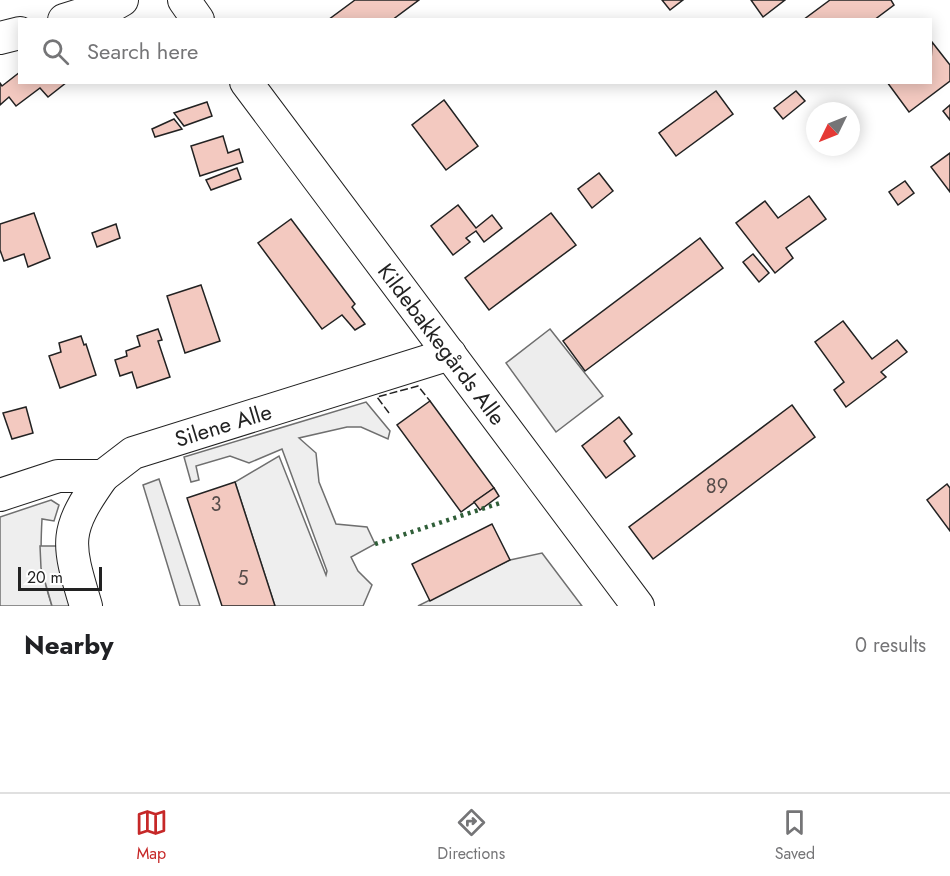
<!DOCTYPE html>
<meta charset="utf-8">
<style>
:root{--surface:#fff;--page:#f2f2f2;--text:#202124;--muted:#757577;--line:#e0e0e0;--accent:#c62828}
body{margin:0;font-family:Jost,sans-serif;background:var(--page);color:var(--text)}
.compass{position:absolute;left:806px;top:102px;width:54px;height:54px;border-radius:50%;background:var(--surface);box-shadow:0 3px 15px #0003;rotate:227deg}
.scale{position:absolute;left:18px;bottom:15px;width:84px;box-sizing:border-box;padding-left:6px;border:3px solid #222;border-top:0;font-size:16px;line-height:21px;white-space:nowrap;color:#222;-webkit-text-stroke:4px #fff;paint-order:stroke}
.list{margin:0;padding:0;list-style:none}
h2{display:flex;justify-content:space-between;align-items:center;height:78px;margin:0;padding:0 24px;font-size:26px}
h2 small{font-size:20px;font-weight:400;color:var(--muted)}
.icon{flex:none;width:33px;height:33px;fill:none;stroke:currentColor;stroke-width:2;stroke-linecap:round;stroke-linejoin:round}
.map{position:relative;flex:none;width:950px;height:606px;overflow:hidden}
.search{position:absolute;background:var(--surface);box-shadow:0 3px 15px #0003;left:18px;right:18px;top:18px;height:66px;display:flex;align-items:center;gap:15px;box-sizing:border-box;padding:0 21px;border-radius:0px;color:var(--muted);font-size:22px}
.sheet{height:186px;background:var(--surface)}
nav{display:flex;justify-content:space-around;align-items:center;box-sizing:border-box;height:84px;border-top:2px solid var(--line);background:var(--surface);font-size:16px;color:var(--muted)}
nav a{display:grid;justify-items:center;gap:3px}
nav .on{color:var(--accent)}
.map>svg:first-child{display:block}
</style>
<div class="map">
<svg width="950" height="606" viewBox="0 0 950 606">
<rect width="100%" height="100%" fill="#fff"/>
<g fill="#eee" stroke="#6f6f6f" stroke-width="1.5">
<path d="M366,402l24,29 -2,8 -27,-12h-14l-48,11 17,15 3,29 17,42 31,3 8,17 -24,13 7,14 14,14 -9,21h-88l-40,-124 44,-26 47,119 1,-4 -45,-122 -33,14 -19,-7 -34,10 3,14 -8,2 -7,-25z"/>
<path d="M51,500l8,5 -5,16 -12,-2c-2,37 -2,51 10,87h-52v-89z"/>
<path d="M542,553l40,53h-164l92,-46z"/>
</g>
<g fill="#ededed" stroke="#6f6f6f" stroke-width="1.5">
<path d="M550,329l53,67 -47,36 -50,-69z"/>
<path d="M159,479l41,127h-20l-37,-121z"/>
<path d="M40,546h19l15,60h-22l-11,-38z"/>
</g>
<g fill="#f3c9c0" stroke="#222" stroke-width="1.5">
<path d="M355,0h64l-27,20h-64z"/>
<path d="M662,0h21l-13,10z"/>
<path d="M751,0h34l-22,17z"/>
<path d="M830,0h61l3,5 -20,15h-71z"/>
<path d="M932,42l18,23v16l-41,31 -22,-30h43z"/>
<path d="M20,72v10h47l-19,15 -8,-9 -24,18 -7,-9 -9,8v-22l2,3z"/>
<path d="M716,91l17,23 -57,42 -17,-23z"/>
<path d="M796,91l9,10 -22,18 -9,-11z"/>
<path d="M444,100l34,46 -32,24 -34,-45z"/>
<path d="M207,102l5,14 -28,10 -10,-13z"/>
<path d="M950,105v15l-7,-9z"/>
<path d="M174,119l8,10 -27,8 -3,-8z"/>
<path d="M223,136l5,17 11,-4 4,13 -43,14 -9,-30z"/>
<path d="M950,153v39l-19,-25z"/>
<path d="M237,168l4,11 -30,11 -5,-10z"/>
<path d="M599,173l14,18 -21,17 -14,-19z"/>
<path d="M905,181l9,12 -16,12 -9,-13z"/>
<path d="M809,196l17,23 -40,29 7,10 -18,15 -39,-50 29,-22 13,17z"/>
<path d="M458,205l18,23 16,-13 10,13 -18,14 -8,-11 -10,7 4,4 -17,13 -22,-29z"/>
<path d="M34,213l16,45 -22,9 -4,-13 -20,7 -4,-11v-26z"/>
<path d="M551,213l25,32 -87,65 -24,-32z"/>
<path d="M291,219l64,85 -3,3 13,17 -10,6 -13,-15 -20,14 -64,-86z"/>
<path d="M116,224l4,14 -23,9 -5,-14z"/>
<path d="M700,238l23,30 -138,103 -22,-30z"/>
<path d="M753,254l16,19 -10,9 -16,-20z"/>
<path d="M201,285l19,56 -35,12 -18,-57z"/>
<path d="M843,321l29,38 25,-19 10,12 -26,20 5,5 -40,30 -12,-17 10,-8 -29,-40z"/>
<path d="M158,329l4,11 -4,1 12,36 -33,11 -5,-16 -12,4 -5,-16 12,-4 -1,-5 14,-5 -3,-10z"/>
<path d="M81,336l3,9 2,-1 10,31 -36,13 -11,-32 12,-4 -2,-9z"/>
<path d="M430,401l64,87 -33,24 -64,-87z"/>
<path d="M792,405l23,32 -162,122 -24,-32z"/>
<path d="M26,407l7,26 -21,6 -9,-26z"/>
<path d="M619,417l13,17 -8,7 11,15 -29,22 -24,-32z"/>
<path d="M235,482l40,124h-53l-35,-108z"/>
<path d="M947,484l3,4v43l-23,-31z"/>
<path d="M494,488l5,8 -19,14 -6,-8z"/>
<path d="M492,524l18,36 -80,41 -18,-37z"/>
</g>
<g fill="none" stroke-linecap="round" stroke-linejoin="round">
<g stroke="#222" stroke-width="34">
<g id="minor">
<path d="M184,0l14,20"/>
<path d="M64,20l51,-16 7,-4"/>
<path d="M0,38l20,-5"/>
<path d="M246,82l392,524"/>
<path d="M0,495l58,-19h45l30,-23 317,-99"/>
<path d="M86,606c-19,-64 -23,-74 17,-130"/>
</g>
</g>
<use href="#minor" stroke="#fff" stroke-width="32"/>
<path stroke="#2f5e38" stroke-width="4.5" stroke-dasharray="3 4.5" stroke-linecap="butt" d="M375,544l128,-42"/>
<path stroke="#222" stroke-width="1.5" stroke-dasharray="8 3" stroke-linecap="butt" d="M389,413l-12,-16 41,-11 12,15"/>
</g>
<g text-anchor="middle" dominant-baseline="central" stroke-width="4.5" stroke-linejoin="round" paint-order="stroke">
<g font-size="20" fill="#564c4a">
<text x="717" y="486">89</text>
<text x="216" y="504">3</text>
<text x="243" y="578">5</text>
</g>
<g font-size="22" fill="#222" stroke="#fff">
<text transform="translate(442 344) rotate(53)">Kildebakkegårds Alle</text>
<text transform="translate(223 425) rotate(-17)">Silene Alle</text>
</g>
</g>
</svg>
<svg class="compass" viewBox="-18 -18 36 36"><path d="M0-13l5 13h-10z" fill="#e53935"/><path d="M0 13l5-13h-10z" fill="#757577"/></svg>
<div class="scale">20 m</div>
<div class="search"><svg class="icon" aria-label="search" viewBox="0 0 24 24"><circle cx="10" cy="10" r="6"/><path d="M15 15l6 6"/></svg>Search here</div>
</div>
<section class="sheet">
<h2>Nearby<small>0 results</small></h2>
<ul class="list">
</ul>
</section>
<nav>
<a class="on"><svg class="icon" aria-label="map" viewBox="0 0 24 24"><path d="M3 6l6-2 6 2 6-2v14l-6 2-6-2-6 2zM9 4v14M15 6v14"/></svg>Map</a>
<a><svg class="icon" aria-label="directions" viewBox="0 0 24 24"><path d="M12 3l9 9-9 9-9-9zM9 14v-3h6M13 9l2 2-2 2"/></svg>Directions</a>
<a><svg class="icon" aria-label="saved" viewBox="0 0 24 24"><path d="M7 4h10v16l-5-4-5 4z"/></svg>Saved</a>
</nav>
